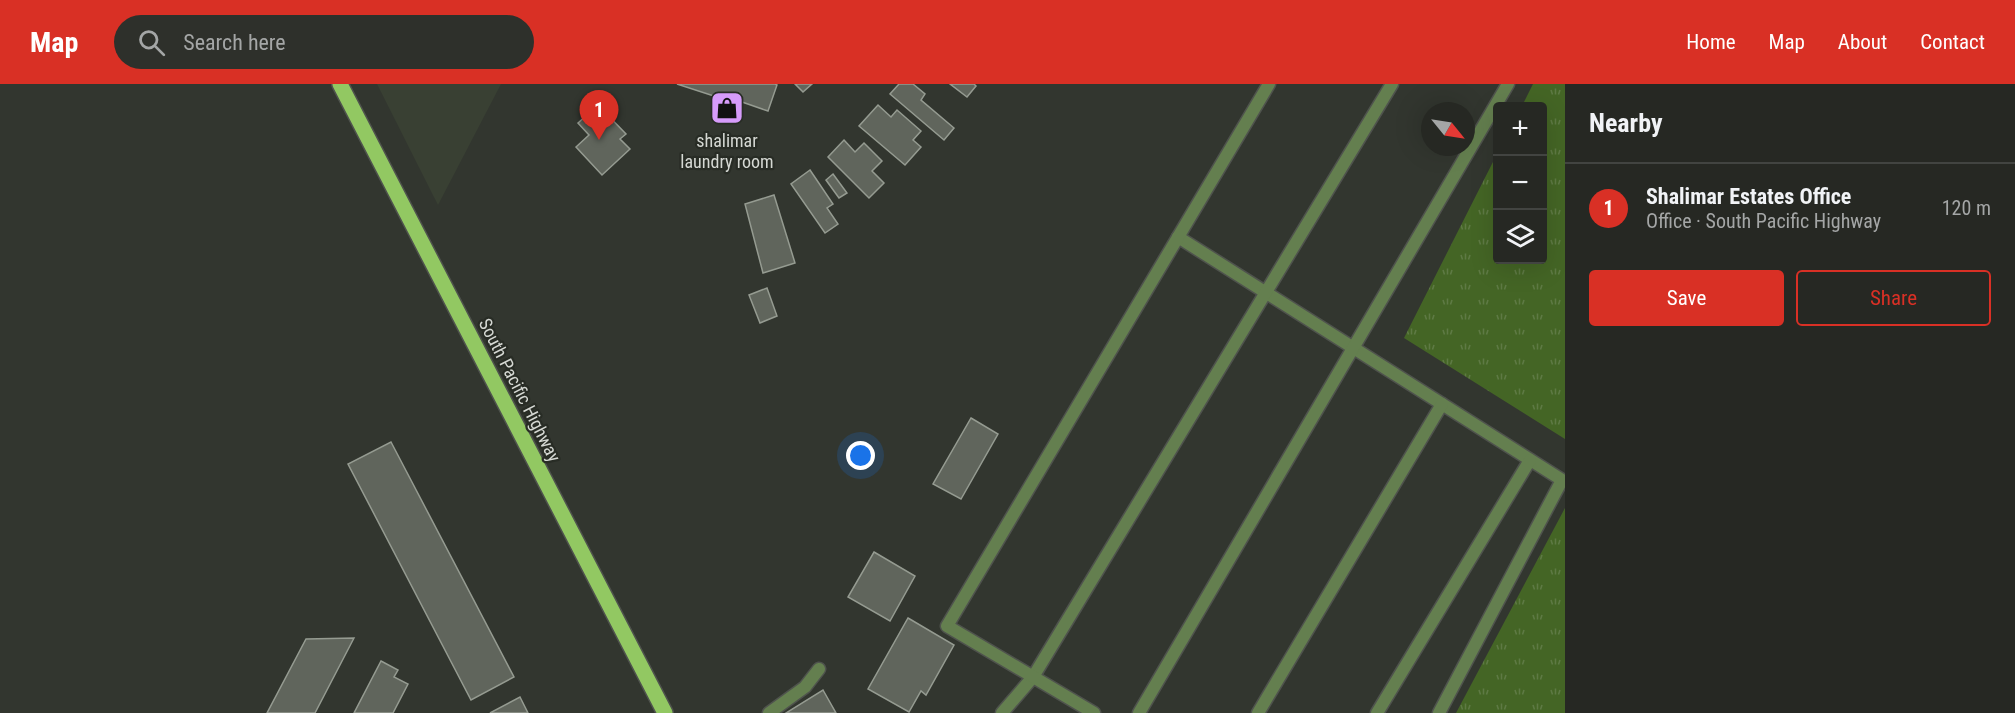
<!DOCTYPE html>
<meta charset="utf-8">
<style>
:root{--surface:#262823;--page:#2e302b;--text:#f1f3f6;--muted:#a4a6a6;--line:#424441;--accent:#d93025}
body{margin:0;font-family:"Roboto Condensed",sans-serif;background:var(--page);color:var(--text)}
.controls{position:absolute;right:18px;top:18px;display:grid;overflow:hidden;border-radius:6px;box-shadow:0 6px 24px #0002}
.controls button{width:54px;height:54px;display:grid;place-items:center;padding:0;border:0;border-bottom:2px solid var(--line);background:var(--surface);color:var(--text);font:30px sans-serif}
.compass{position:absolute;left:1421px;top:18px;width:54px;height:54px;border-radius:50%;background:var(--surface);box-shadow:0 6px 24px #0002;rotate:120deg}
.you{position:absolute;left:861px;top:372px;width:21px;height:21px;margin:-15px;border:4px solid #fff;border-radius:50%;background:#1a73e8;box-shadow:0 0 0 9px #1a73e833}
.badge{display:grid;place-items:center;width:39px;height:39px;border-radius:50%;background:var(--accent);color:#fff;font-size:20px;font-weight:700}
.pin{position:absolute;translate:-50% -50px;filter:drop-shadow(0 2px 3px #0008)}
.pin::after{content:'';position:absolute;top:32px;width:21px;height:18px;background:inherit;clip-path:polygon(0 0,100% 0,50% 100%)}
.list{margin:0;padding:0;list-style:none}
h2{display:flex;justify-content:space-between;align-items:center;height:78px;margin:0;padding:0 24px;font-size:26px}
h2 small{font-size:20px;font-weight:400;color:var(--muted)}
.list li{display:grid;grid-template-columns:39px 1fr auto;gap:18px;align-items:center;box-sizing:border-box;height:90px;padding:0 24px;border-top:2px solid var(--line)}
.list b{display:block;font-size:22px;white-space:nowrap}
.list p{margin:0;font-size:20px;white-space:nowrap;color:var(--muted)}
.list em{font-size:20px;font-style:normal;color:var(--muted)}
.actions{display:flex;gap:12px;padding:18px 24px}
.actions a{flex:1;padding:14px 0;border:2px solid var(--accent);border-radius:6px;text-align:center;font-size:21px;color:var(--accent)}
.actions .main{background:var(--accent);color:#fff}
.icon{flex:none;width:33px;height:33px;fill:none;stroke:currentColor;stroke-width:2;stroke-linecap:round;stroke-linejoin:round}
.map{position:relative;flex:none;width:1565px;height:629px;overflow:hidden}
header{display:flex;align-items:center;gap:36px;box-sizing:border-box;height:84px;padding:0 30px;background:var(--accent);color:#fff}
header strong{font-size:28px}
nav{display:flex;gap:33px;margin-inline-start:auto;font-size:21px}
.search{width:420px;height:54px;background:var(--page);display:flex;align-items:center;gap:15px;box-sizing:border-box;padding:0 21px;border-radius:33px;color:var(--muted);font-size:22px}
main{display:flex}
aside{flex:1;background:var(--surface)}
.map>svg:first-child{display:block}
</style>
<header>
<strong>Map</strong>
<div class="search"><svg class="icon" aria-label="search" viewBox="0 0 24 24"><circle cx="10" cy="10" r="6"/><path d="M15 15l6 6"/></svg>Search here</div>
<nav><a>Home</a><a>Map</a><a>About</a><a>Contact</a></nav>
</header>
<main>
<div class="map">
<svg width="1565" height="629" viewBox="0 0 1565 629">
<defs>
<pattern id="grass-tufts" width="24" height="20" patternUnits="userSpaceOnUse" patternTransform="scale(1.5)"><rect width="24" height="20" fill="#446525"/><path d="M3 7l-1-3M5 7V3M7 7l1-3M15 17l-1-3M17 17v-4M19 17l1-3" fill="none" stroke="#5e7a44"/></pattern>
</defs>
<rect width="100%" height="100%" fill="#32362f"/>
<path fill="#394033" d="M377,0h124l-63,121z"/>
<g fill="url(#grass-tufts)">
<path d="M1533,0h32v355l-161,-101 93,-184 1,106h44v-154h-20z"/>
<path d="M1565,424v205h-109z"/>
</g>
<g fill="#60655c" stroke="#959b91" stroke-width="1.5">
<path d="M677,0h98l2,1 -9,26 -26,-9 -7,19 -23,-7 5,-17z"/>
<path d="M795,0h17l-9,8z"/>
<path d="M899,0h14l12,10 -4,6 33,28 -10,12 -54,-46z"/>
<path d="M950,0h24l2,2 -9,11z"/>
<path d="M598,21l28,29 -6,5 10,10 -28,26 -26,-28 13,-12 -11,-12z"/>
<path d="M878,21l13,12 6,-7 24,21 -8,9 8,7 -16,18 -46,-39z"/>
<path d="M844,56l11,12 9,-9 18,18 -10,10 12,12 -15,15 -41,-41z"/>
<path d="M810,86l23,34 -6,4 11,16 -13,9 -34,-49z"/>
<path d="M833,90l14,19 -8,5 -13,-18z"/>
<path d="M774,111l21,68 -32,10 -18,-69z"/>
<path d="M767,204l10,28 -17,7 -11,-28z"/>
<path d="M971,334l27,16 -37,65 -28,-15z"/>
<path d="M391,358l123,235 -43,23 -123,-236z"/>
<path d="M874,468l41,24 -25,45 -42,-24z"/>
<path d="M908,534l46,27 -28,50 -5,-4 -12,21 -41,-23z"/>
<path d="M354,554l-39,75h-48l39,-74z"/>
<path d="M381,577l17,9 -4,7 14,7 -15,29h-39z"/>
<path d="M823,606l13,23h-50z"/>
<path d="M520,613l8,16h-38z"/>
</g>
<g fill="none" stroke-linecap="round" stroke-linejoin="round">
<g stroke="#4f534d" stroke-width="15">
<g id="lane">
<path d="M1178,153l384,243 -123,233"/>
<path d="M769,629l36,-26 14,-18"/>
<path d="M1002,629l31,-36 359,-593"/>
<path d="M1094,629l-147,-87 322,-542"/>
<path d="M1139,629l369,-629"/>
<path d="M1258,629l184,-309"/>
<path d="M1377,629l153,-253"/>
</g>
</g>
<g stroke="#4f534d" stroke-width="18">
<path id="primary" d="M340,0l325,629"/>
</g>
<use href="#lane" stroke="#647f4f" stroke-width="12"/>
<use href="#primary" stroke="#92c862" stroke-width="15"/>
</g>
<defs>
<g id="shop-square" transform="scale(1.725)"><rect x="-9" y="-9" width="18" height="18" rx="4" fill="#d69bfa" stroke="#282c25"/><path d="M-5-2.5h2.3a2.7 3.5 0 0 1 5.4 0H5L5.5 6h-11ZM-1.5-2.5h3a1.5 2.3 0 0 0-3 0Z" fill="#111"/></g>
</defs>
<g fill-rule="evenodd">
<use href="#shop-square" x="727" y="24"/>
</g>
<g text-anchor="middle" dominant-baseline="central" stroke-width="4.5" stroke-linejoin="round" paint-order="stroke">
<g font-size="18" fill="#d5d8d3" stroke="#282c25">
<text x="727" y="56">shalimar<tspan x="727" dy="21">laundry room</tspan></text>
</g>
<g font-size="18" fill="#d5d8d3" stroke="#282c25">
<text transform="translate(520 306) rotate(63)">South Pacific Highway</text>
</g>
</g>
</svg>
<div class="controls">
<button>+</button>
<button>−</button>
<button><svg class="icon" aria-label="layers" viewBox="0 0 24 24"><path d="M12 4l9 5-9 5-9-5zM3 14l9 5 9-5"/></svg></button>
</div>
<svg class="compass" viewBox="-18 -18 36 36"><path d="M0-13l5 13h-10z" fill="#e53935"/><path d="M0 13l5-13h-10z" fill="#a4a6a6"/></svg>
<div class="you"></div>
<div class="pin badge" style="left:599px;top:56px">1</div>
</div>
<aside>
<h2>Nearby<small></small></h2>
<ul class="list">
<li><span class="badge">1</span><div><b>Shalimar Estates Office</b><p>Office · South Pacific Highway</p></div><em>120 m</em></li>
</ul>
<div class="actions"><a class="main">Save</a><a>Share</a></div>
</aside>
</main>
